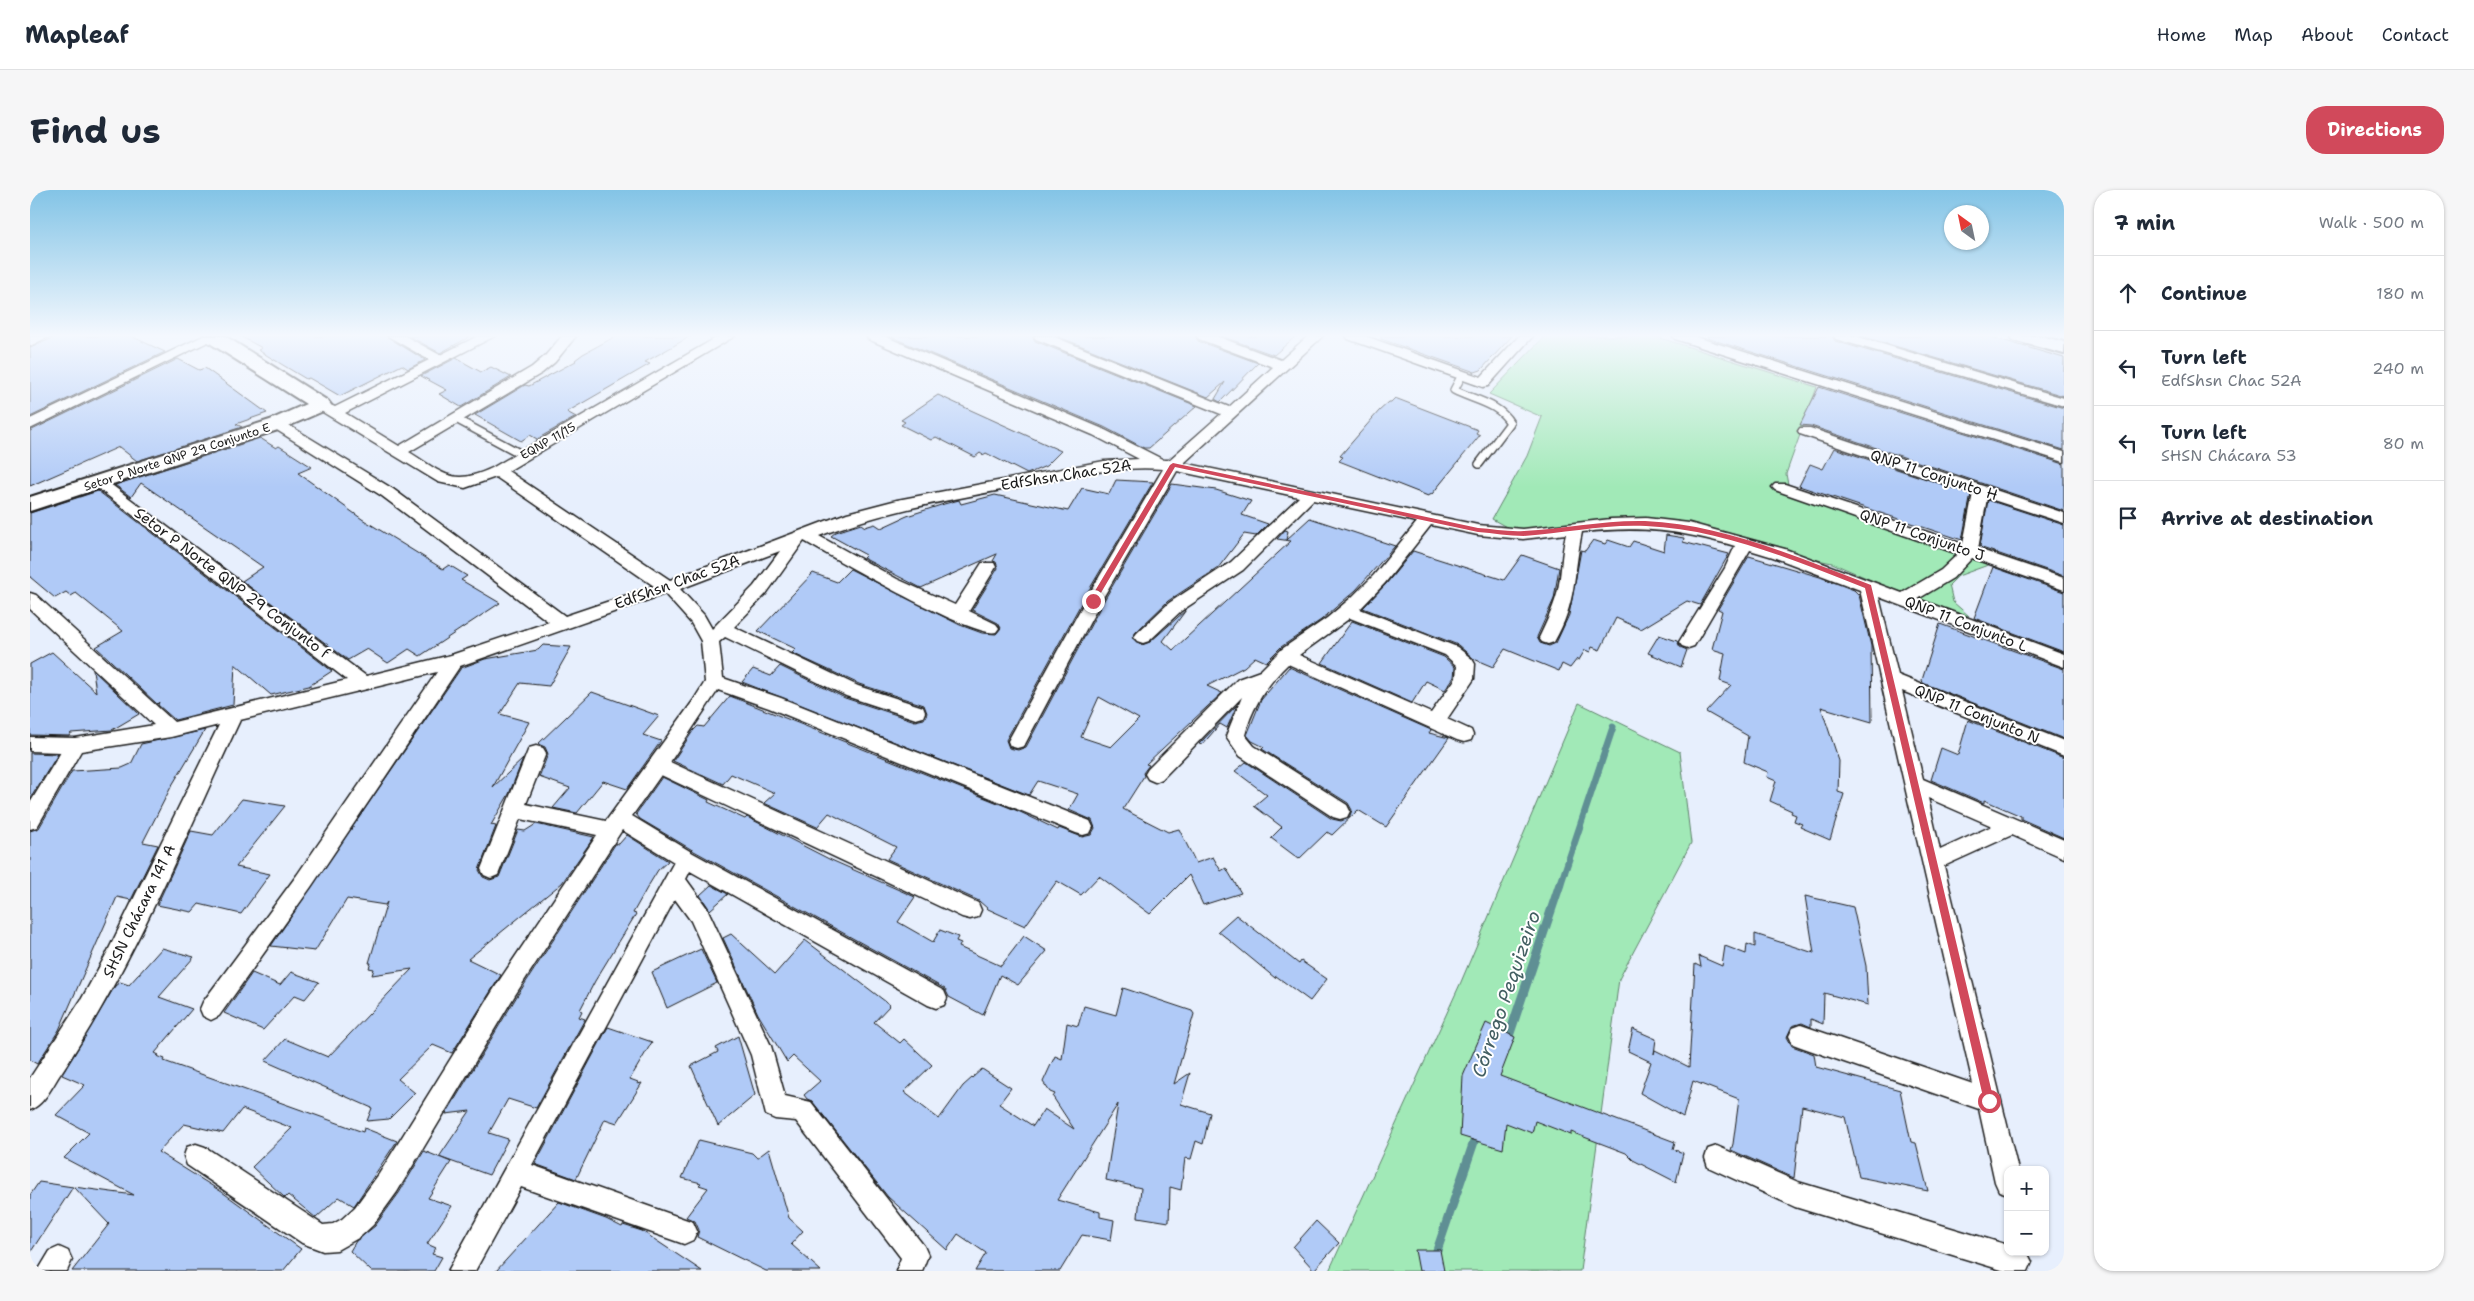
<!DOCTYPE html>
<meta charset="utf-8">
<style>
:root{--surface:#fff;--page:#f6f6f7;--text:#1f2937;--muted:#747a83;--line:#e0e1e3;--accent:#d1495b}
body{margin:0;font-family:"Shantell Sans",sans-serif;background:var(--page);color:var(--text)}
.controls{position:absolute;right:15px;bottom:15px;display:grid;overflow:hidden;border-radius:10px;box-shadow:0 1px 4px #0004}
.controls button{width:45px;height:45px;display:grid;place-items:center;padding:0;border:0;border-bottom:1px solid var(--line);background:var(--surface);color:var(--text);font:25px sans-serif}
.compass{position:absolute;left:1914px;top:15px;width:45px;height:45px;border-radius:50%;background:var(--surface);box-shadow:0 1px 4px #0004;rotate:327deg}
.stop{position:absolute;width:15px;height:15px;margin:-11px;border:4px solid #d1495b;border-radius:50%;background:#fff}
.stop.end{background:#d1495b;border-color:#fff;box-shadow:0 1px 5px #0008}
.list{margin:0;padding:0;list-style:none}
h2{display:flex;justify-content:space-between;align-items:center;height:65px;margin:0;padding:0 20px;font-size:21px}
h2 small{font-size:16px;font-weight:400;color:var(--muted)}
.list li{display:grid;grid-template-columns:32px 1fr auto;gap:15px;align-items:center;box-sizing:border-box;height:75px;padding:0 20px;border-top:1px solid var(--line)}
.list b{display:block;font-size:19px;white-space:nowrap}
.list p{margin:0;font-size:16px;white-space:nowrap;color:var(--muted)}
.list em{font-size:16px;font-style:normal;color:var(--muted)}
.icon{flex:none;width:28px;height:28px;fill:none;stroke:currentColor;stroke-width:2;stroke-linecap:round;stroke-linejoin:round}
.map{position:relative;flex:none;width:2034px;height:1081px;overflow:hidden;border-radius:20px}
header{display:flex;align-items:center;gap:30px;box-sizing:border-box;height:70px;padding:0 25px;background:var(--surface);border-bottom:1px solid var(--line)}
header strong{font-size:24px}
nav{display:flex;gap:28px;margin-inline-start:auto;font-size:18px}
.intro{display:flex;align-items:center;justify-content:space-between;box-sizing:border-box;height:120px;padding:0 30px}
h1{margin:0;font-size:35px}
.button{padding:12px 22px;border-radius:20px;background:var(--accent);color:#fff;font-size:18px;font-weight:700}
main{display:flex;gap:30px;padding:0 30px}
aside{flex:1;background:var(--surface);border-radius:20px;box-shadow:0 1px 4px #0004}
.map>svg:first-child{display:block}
</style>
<header>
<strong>Mapleaf</strong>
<nav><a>Home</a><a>Map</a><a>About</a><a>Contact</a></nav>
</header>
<div class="intro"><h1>Find us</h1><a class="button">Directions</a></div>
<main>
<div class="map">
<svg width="2034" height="1081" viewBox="0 0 2034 1081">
<rect width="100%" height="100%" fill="#e7effd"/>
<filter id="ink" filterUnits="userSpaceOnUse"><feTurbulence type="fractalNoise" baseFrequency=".02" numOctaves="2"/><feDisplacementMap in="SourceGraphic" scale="10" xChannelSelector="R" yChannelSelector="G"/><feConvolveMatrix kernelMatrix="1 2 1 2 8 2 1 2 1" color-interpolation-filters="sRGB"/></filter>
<g filter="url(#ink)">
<g fill="#a1e9b7" stroke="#5e826a">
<path d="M1515,146h109l163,51 -31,87 4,21 198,70 -30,11 -9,9 4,17 16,14 -31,-7 -106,-46 -169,-36 -144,7 -27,-15 35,-63 15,-39 -53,-23z"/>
<path d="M1549,513l101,49 11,91 -72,136 -39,292h-251l132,-289z"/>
</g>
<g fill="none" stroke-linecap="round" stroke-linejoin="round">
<path stroke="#5f8f94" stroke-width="7" d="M1530,696l53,-159"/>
<g stroke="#5f8f94" stroke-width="9">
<path d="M1477,852l53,-158"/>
<path d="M1400,1081l47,-138"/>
</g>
</g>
<g fill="#b0caf7" stroke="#1c1c1c" fill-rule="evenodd">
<path d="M27,146h74l34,16 -135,65v-69z"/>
<path d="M210,146h146l39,24 -17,9 -6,-4 -62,31 -31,-18 -3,1 -48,-29 4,-2z"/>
<path d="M379,146h62l-31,17z"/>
<path d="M586,146h75l-46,26 5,2 -83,48 9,5 -39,22 -7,-4 -9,6 -46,-26 50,-30 4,1 47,-25 -1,-1 8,-6z"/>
<path d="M859,146h143l3,5 162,65 -48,42h-5l-40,-21z"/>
<path d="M1027,146h138l3,5 60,22 -38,39 -5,-3 10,-17 -17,15z"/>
<path d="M1191,146h75l-22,19z"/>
<path d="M1351,146h131l-31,34 -6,2 -94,-33z"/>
<path d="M1678,146h124l3,5 229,67v42l-357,-112z"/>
<path d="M1831,146h127l76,22v38z"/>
<path d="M426,168l25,14 10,-5 20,10 -50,30 -22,-13 8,-4 -26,-14z"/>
<path d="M148,169l21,11 6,-2 62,45 -31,11 6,3 -105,34 -18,-14 -89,39v-55z"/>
<path d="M1789,197l245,77v47l-253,-85 -11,-1z"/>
<path d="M908,205l26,12 97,44 -15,15 -19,8 -41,-21 -3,2 -3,-2 -5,4 -39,-20 -5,3 -30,-15 4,-3 -4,-2z"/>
<path d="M1365,208l83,32 -2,3 4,2 -48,59 -4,2 -89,-35 4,-4 -3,-1 39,-45 10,-9h2z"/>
<path d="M230,248l16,10 3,-2 33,21 -14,6 64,46 81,50 6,-4 18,11 -6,4 39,23 -80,53 -11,-7 -21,14 -21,-14 -19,11 -106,-79 21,-14 -122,-84 -10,14 -16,-12z"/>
<path d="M1804,258l137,46 -9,46 -163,-54 11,-22 13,5z"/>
<path d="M1086,290l37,2 -70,118 -77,140 3,8 9,2 8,-3 77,-145 69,-118 44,6 35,11 -9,14 26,9 -12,12 -12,-2 -26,34 -50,33 -32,31 -4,6 10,7 8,-3 36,-32 -23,31 10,9 118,-109 -14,-2 8,-9 3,1 -2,9 24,-22 85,28 -39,44 -35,30 -40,27 -15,15 -11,-5 -11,10 -37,19 15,7 -76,71 3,1 -6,8 1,3 -21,33 45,23 11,-3 17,34 17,-6 8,14 5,-3 15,25 -38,12 -14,-30 -39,39 -51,-38 -18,19 -24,-14 -32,45 -37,-17 -9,-8 -92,-42 9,-12 -67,-34 -12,14 -53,-24 11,-10 -44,-19 -8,10 -50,-23 20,-30 5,-5 6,1 26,-31 288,115 40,19 1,-2 23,9 9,-2 4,-7 -3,-8 -23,-10 9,-16 -40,-13 -9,14 -287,-113 11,-13 18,7 9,-10 65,32 70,23 9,-2 3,-6 -3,-8 -65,-21 -67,-31 4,-4 -38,-18 55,-58 24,9 13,-13 110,56 22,8 14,1 5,-6 -3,-5 -26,-13 26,-42 -2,-6 -3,-1 4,-7 -76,34 -58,-30 3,-3 -35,-19 5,-4 25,-8 4,3 10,-3 6,4 26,-12 37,-12 15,-4 2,4 34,-9 73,16 14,-23 27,6zM1069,507l40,22 -28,28 -30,-10z"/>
<path d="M68,301l234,180 -23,15 -38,9 -36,-31 -2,41 -58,15 -17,-15 1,-3 -2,2 -61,-57 27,-16 -47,-38 -5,3 -5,-4 -11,6 -25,-21v-64z"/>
<path d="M1958,310l76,25v51l-82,-28 -2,-2z"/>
<path d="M1636,345l18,3 -1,4 46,12 -29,51 -13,-4 -46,28 -25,-11 -16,32 -8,-3 -2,5 -5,-2 -6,10 -2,-1 -7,9 -8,-4 -3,7 -54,-22 -12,18 -19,-8 -16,-14 -95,-37 23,-24 27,-33 91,29 18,-25 37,13 -5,31 -17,38 3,6 9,3 7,-3 13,-28 12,-65 4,1 8,-11 12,4 3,-4 21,7 4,-6 31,10z"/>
<path d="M1719,366l71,21 34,13 5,5 12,51 1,76 -51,-15 18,54 -1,31 6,2 -14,46 -30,-13 2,-3 -8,-3 2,-6 -5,-2 1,-2 -22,-10 6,-20 -9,-4 1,-5 -24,-10 4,-26 -42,-24 25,-27 -11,-4 5,-28 -13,-4 10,-38 -4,-2z"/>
<path d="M1963,377l71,25v60l-90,-34z"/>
<path d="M1322,431l92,36 11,10 -1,10 -9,13 -19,-9 -14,22 -90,-40z"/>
<path d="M1910,434l124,45v70l-141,-56 -1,-3z"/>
<path d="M1629,445l18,6 3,6 7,3 -6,17 -33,-14z"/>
<path d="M513,455l28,2 -22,39 -29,-3 -20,31 29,8 -36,65 30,-28 -14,35 -18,31 5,1 -17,44 4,7 7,3 9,-3 19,-47 7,1 11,-7 58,13 -32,46 -94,76 33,16 -49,78 -19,-8 -35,34 17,14 -26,26 -22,2 5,-13 -107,-47 20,-22 43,18 84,-88 -40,6 2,-6 -5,-1 2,-5h-2l18,-61 -2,3 -38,-6 -32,52 -44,-5 190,-278 24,-9 53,-9z"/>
<path d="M22,462l44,40 -3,-22 46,44 -27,16 -41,3 -2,3 -39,-1v-71z"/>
<path d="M1259,477l142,63 -2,3 20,5 -63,89 -28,-17 -26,25 -5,-3 -28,27 -28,-21 11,-11 -28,-21 13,-11 -32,-24 11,-9 86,57 9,2 8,-3 3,-8 -4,-7 -86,-54 2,-2 -12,-6 -5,-6 14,-35z"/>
<path d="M562,502l67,24 -16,19 18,6 -34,48 -24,-8 -26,32 -24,-5 17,-20 -31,-11 9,-23 -3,-7 -7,-3z"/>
<path d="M1207,515l-10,23 -7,-4 -18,21 -3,-1z"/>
<path d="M1938,530l96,38v80l-43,-19v-3l-37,-16v3l-53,-23 10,-32 17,7z"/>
<path d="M175,540l-34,57 -28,55 15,3 -27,55 -14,-3 -58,133 -22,34 -7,-4v-229l9,-3 33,-57 50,-3 9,-4 10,-20z"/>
<path d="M0,563l28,1 -28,45z"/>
<path d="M632,587l47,23 -1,2 37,17 2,-2 82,42 86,38 -17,25 35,20 7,-12 18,7 -2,4 5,2 -2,4 42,19 23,-30 23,15 -29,34 -18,-10 -17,40 -34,-18 -4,-8 -251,-138 -54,-32 -4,-5z"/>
<path d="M212,609l43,7 -49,61 34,7 -29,40 -42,-10 -7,8 -35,-7 34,-74 22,4z"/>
<path d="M597,645l41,26 -10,9 -11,18 -14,25 3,1 -41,67 -15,29 2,1 -3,6 6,2 -49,89 -28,-9 -19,34 19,6 -19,36 -50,-18 31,-46 -24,3 71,-118 99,-153 3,1z"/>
<path d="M681,695l17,9 -18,16 -10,-15z"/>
<path d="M1775,706l48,11 13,59 2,39 -44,-12 -1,31 -12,-5v8l-9,-4 -10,3 -5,11 5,9 22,8 2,13 84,23 11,52 5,1 12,48 -69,-14 -14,-60 -43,-11 -8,72 -63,-28 2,-6 6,-45 -46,-18 -10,36 -43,-24 11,-31 -23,-11 5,-22 23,10 -2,15 1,-4 34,17 6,-103 6,3 -2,-11 23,10 3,-20 21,8 1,-10 8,3v-13l59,19z"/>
<path d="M1206,725l63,49 2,-3 26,18 -17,22 -34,-25 -1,2 -57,-47z"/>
<path d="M701,744l44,40 30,-34 85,65 -16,17 26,21 4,-4 28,26 -28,27 35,27 24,-33 19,-17 29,19 -12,16 34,22 11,-17 30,20 -21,-32 2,-3 -5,-2 -7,-10 12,-26 7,3 5,-36 11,3 6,-20 32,9 7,-27 69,23 2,3 -20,70 16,-11 -9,31 29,9 -7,31 -7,-3 -5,18 -6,-1 -4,32 -11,-3 -1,35 -31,-5 3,-29 -35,-8 12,-76 -61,96 43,12v5l14,3 -3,20 -29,-5 -22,36h-85l11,-18 -28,-19 -11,16 -59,-53 -76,-96 -5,-2 -3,-4 16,-14 -27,-25 -6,6 -29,-48 -35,-76z"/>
<path d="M132,758l32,9 -35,40 33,12 -37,44 4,2 -2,1 8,3 -1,2 76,27 123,44 1,-4 33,13 -43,65 -15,-9 -23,21 -28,-23 -3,3 -33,-31 40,-39 -50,-19 -19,24 -39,-9 -26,28 64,40 79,57 -18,22h-211l37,-47 -35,-37 60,8 -70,-37 25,-25 -33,-18 29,-30 -23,-10 53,-89 5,-4 9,3z"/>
<path d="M671,759l16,34 -50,25 -15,-36z"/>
<path d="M261,782l28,10 -14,17 -10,-4 -32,35 -39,-17 28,-40 28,12z"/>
<path d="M1456,833l29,14 -15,39 175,66 -2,7 10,4 -7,29 -43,-22 -7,-7 -55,-21v3l-36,-14 -3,12 -26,-10 -3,26 -43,-13 3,-60z"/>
<path d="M578,837l44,15 -22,37 8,3 -1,2 5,-1 -25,40 -12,-4 -29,60 -41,-15z"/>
<path d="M708,846l17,59 -37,31 -27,-60 27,-14 -2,-4z"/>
<path d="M669,950l53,13 5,5 12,-9 20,69 14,13 -12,13 30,27h-55l-69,-34 2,-7 -4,-9 -9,-4 22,-29 -9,-3 2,-2 -19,-5z"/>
<path d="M394,961l27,11 -23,36 24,8 -25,38 9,4 -4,6 10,3 -8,14h-63l-21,-20 6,-10 19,-15 24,-33z"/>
<path d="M9,992l34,5 -43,66v-58z"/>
<path d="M529,1012l47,17 16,8 1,-2 19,6 60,40h-206z"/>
<path d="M1286,1031l23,22 -25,27 -21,-23z"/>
<path d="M1385,1060h25l4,21h-25z"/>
</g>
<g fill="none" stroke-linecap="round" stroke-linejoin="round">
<g stroke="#1c1c1c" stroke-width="10">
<g id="lane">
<path d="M1432,185l-8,15c19,10 45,13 56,33l-31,41"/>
<path d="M426,229l67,36"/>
</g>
</g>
<g stroke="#1c1c1c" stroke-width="3">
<g id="street">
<path d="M2,146h18l-20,10v-9z"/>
<path d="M173,146h17l-190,93v-10z"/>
<path d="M358,146h17l35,19 38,-19h17l-150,77 54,33 133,-79 13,-11 17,-20h14l-21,26 -13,11 -133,79c34,21 43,35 83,16l227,-132h16l-227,135 162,109 177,-67 50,-13 207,-39 35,-2 -46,-24 -225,-96 -2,-3h18l219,93 61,31h5l52,-46 -185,-75 -2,-3h18l177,71 44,-40 -74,-28 -2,-3h19l65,24 27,-24h15l-139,127 294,62 45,4 88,-10 35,-1 43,5 96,26 117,44 39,-23 17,-16 -183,-64 -3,-3 3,-3h10l178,60 10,-51 -173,-59 -2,-3 2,-3h10l254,85v10l-77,-25 -9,51 86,29v12l-92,-32 -19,20 -35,21 146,55v13l-185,-70 19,78 166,66v15l-162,-65 21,88 141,61v18l-52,-23 -68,31 74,304h-10v24l-9,-3 -4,-9 -16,-73 -178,-62 -8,-3 -4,-8 4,-8 8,-3 172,59 -113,-494 -87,-33 -23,-7 -56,96 -6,2 -6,-2 -3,-4 46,-74 10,-22c-58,-16 -93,-20 -153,-14 -9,42 -5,71 -28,110l-6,2 -6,-2 -3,-4c7,-15 14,-29 18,-44 5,-20 4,-40 9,-60l-43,5 -45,-4 -47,-10 -46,58 -25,26 97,38 15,12 3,5 -1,15 -27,40 24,11 2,5 -2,5 -7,2 -7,-2 -169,-76c-20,19 -36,43 -43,71l9,11 93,59 3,6 -3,6 -7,2 -7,-2 -93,-61 -14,-20 16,-39 -80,82 -7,3 -7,-3 -3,-5 3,-5 90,-90 22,-8 22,-22 45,-31 25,-21 22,-22 43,-53 -104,-22 -70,70 -62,41 -32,30 -6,2 -6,-2 -3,-4 3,-4 32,-30 62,-41 68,-65 -122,-26 -76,130 -77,145 -7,2 -7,-2 -2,-5 77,-140 78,-132c-49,-4 -98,9 -146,18 -68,13 -134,24 -198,49l78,43 58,26 27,-42h12l2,4 -27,44 27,13 3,4 -3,4c-21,7 -164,-75 -192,-91l-38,53 -32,33 124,59 65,21 2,5 -2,5 -7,2 -70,-23 -121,-59 -6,5 4,36 58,20 309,123 3,6 -3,6 -7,2 -7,-2 -307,-125 -51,-18 -48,72 308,141 3,7 -3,7 -8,2 -8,-2 -301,-142 -29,41 61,37 251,138 3,7 -3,7 -8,3 -8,-3 -238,-134 -4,8 21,29 64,138 14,50 26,6 113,144 4,9 -6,16h-26l5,-13 -105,-137 -21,-2 -9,-4 -15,-60 -60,-134 -16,-22 -143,266 161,57 4,9 -4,9 -9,4 -163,-57 -46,84h-27l226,-409 -52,-32 -107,165 -118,197 -24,33 -13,12 -23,13 -14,1 -21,-8 -115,-78 -3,-9 3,-9 9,-3 9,3 118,78 10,-1 9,-5 13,-12 24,-33 120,-193 98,-146 -77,-16 -22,56 -7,3 -7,-3 -3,-6 48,-121 7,-2 7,2 3,5 -20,51 80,17 87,-120 12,-19 -4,-41 -10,-18 -26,-29 -205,72 -149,221 -92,129 -8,4 -8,-4 -3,-7 3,-7 94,-127 140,-203 -197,48c-56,119 -106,244 -179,353 -9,13 -16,31 -31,37v-32l51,-78 26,-47 112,-228 -48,12 -90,14 -44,76 -7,2v-26l31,-51 -31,-1v-14l45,1 79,-13 -124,-116v-16l6,2 138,127 173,-42 -252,-194 -3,-3 3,-3h10l261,196 85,-21 98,-33 -167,-126 -110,-69 -2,-3 2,-3h10l111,68 172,127 89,-30 -158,-109 -31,11 -27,-6 -122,-74 -2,-3 7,-4 14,6 94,-47zM750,361l-26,35 -42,43 -8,-14 -24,-26zM1320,428l95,37 12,11 -1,12 -25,35 -132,-58zM1898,608l64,28 -52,24z"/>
<path d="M1316,146h19l116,41 38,-41h14l-45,50 -5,1 -135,-48z"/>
<path d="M1643,146h20l371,116v10l-389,-123z"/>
<path d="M1804,146h21l209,62v8l-228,-67z"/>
<path d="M1687,956l81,36 210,63v7h19l5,10 -4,9h-23l-210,-64 -87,-40 -3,-9 3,-9z"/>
<path d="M29,1057l9,4 4,9 -5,11h-29l12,-20z"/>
</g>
</g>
<g stroke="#1c1c1c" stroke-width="4">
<g id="secondary">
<path d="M173,146h22l103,65 3,4 -3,4 -44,19 -254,83v-14l240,-77 36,-16 -101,-64z"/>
<path d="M1981,146h30l23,6v12l-51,-14z"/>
</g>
</g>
<use href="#lane" stroke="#fff" stroke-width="7"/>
<use href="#street" fill="#fff" fill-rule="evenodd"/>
<use href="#secondary" fill="#fff" fill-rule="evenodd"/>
</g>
</g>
<linearGradient id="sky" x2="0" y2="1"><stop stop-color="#83c4e6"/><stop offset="0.49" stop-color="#f4f8fe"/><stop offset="1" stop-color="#f4f8fe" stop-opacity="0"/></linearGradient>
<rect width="2034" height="297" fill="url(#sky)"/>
<path fill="#d1495b" d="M1143,273l305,65c15,1 31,4 46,3 40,-2 80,-11 121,-10 77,3 155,37 226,64l123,516 -1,3h-8l-1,-3 -119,-513c-70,-27 -143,-59 -219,-62 -41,-2 -81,7 -122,10 -15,0 -31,-3 -46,-4l-303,-65 -80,136h-5l-1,-2 81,-136z"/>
<g text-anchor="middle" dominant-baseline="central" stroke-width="4" stroke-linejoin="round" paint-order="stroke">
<g font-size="12" fill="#1c1c1c" stroke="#fff">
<text transform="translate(518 251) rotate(-30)">EQNP 11/15</text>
<text transform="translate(147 267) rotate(-18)">Setor P Norte QNP 29 Conjunto E</text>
</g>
<g font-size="15" fill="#1c1c1c" stroke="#fff">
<text transform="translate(1036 285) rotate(-9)">EdfShsn Chac 52A</text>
<text transform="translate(1904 285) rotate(18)">QNP 11 Conjunto H</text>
<text transform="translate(1892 345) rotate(19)">QNP 11 Conjunto J</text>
<text transform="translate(647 392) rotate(-20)">EdfShsn Chac 52A</text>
<text transform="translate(202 393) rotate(37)">Setor P Norte QNP 29 Conjunto f</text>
<text transform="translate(1936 434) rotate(21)">QNP 11 Conjunto L</text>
<text transform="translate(1947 524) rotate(22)">QNP 11 Conjunto N</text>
<text transform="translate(109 721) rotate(-64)">SHSN Chácara 141 A</text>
</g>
<g font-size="19" font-style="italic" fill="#435f62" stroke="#fff">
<text transform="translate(1476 804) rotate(-71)">Córrego Pequizeiro</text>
</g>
</g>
</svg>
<div class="controls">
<button>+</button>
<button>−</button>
</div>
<svg class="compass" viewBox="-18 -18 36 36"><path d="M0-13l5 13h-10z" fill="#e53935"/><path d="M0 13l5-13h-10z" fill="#747a83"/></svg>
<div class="stop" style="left:1959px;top:911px"></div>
<div class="stop end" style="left:1063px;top:411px"></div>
</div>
<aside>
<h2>7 min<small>Walk · 500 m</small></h2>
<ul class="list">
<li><svg class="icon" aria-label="ahead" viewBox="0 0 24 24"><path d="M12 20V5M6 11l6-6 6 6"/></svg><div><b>Continue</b></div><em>180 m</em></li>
<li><svg class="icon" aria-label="left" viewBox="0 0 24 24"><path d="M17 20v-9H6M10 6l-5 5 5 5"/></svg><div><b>Turn left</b><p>EdfShsn Chac 52A</p></div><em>240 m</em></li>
<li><svg class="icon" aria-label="left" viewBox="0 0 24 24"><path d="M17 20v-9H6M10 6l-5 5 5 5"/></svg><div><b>Turn left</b><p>SHSN Chácara 53</p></div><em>80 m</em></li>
<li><svg class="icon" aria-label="arrive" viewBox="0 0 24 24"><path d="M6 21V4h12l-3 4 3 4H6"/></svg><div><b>Arrive at destination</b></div></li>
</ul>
</aside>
</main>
